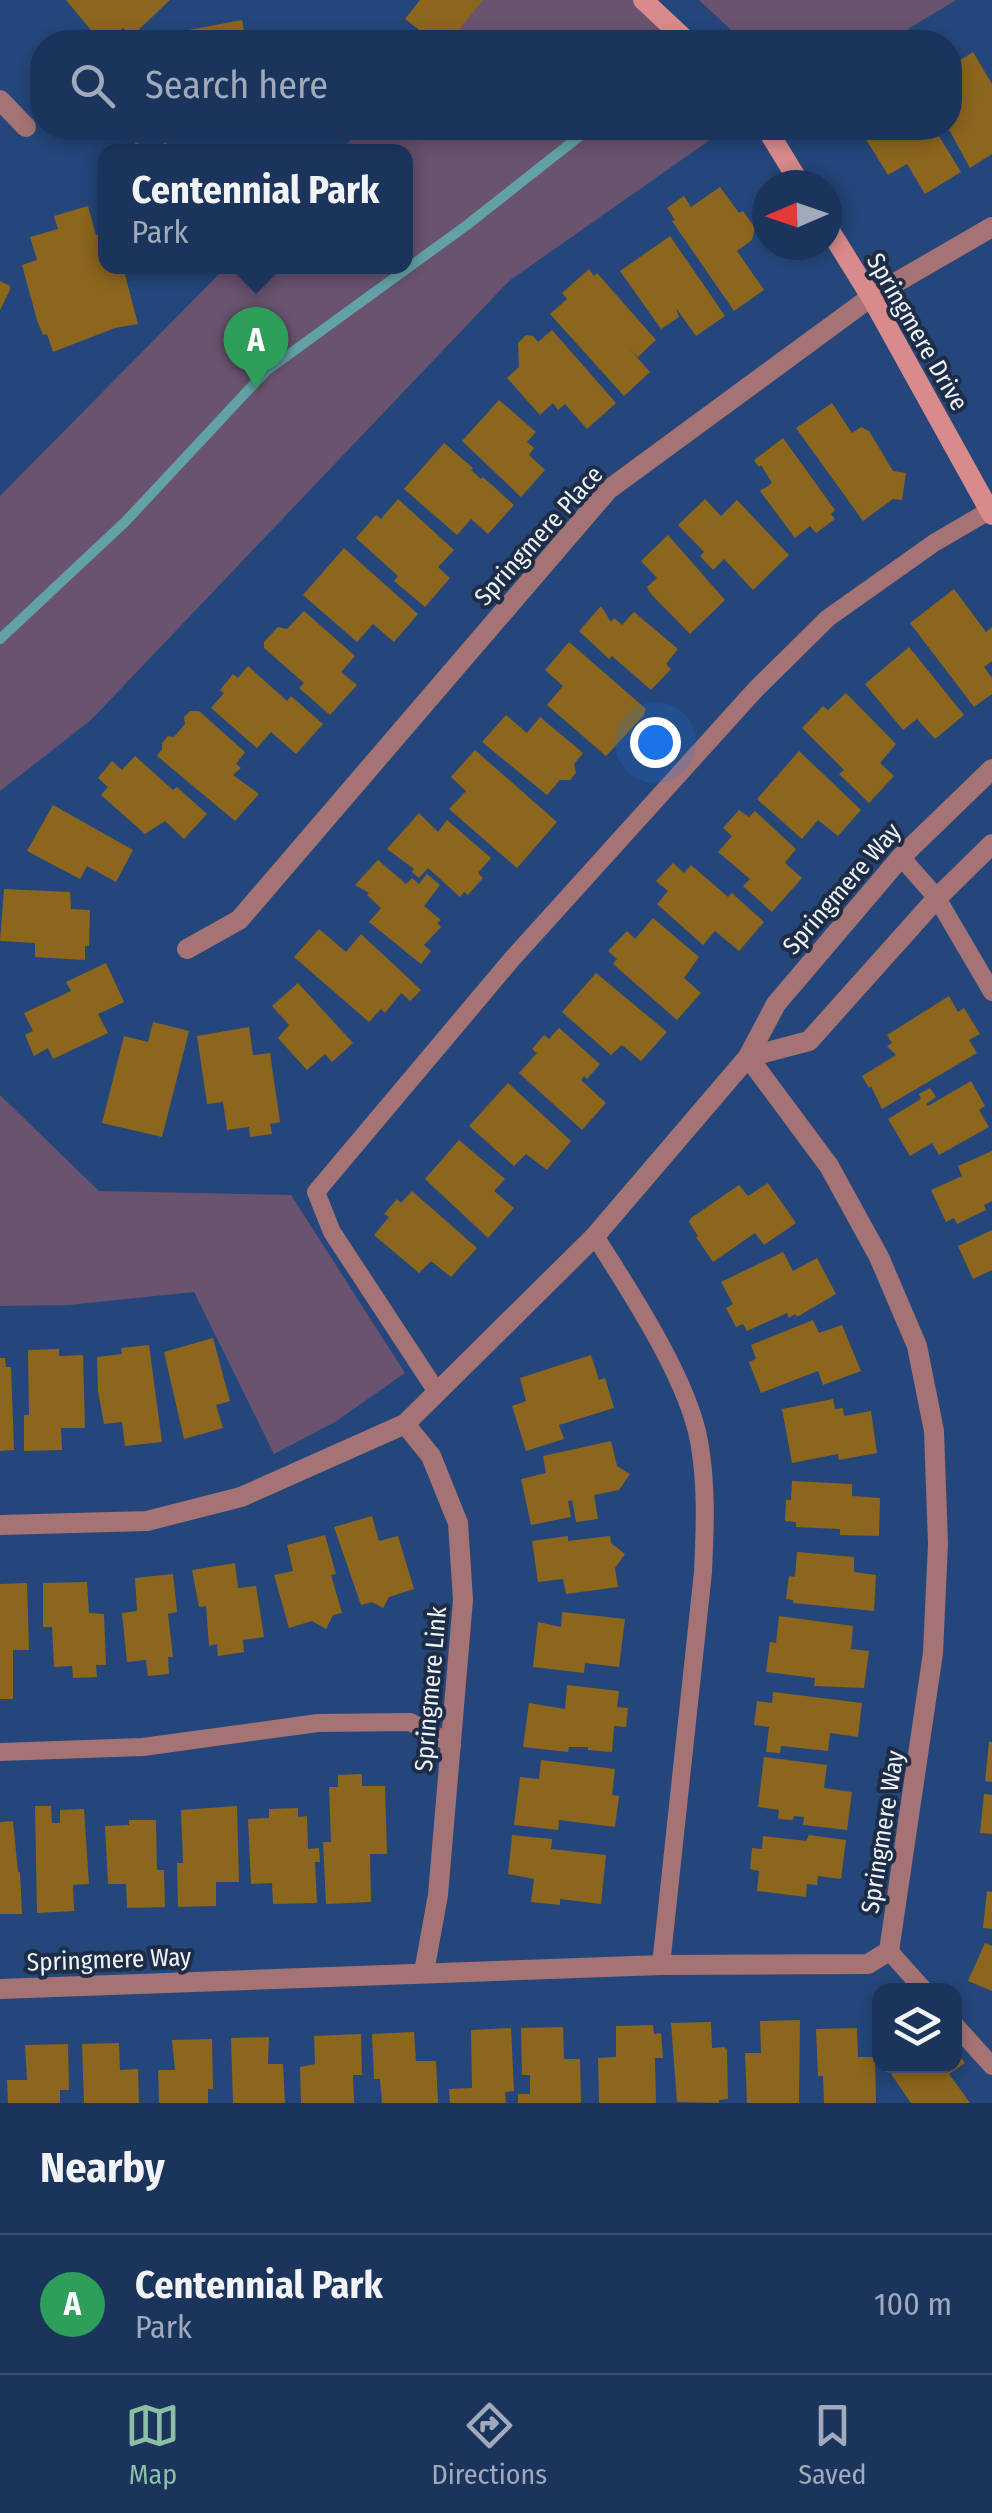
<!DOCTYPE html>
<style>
:root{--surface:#1b345c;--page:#243c62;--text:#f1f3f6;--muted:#a0aabb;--line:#394f72;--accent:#8abfa5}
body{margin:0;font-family:"Fira Sans Condensed",sans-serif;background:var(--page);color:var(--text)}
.controls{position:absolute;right:30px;bottom:30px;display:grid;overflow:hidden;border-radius:20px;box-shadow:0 5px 15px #0003}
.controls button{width:90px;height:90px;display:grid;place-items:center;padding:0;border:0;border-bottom:2px solid var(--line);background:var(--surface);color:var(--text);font:50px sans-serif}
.compass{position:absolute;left:752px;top:170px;width:90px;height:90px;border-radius:50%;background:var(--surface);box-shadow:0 5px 15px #0003;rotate:268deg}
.you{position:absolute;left:655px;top:742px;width:35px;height:35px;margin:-25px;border:8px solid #fff;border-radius:50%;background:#1a73e8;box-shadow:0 0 0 15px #1a73e833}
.badge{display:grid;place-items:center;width:65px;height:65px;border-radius:50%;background:var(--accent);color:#fff;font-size:32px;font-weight:700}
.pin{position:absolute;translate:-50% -82px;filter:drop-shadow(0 2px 5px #0008)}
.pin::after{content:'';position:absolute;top:52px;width:35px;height:30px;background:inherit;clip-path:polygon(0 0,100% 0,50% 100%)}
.popup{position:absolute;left:98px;top:144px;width:315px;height:130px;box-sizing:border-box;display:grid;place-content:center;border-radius:20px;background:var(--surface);filter:drop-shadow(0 2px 8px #0005);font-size:32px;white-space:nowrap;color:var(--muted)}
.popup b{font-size:38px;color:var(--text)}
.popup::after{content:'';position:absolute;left:50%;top:100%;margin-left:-20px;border:20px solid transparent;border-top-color:var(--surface)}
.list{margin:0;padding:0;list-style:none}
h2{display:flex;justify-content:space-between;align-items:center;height:130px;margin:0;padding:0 40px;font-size:42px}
h2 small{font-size:32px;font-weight:400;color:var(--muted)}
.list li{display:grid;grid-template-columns:65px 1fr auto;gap:30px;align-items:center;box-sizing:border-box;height:140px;padding:0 40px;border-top:2px solid var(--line)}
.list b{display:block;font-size:38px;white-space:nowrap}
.list p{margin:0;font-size:32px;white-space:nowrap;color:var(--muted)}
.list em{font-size:32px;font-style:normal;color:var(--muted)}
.icon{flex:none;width:55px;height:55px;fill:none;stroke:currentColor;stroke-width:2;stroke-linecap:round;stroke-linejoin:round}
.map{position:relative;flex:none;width:992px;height:2103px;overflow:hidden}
.search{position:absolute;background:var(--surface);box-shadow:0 5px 15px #0003;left:30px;right:30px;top:30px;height:110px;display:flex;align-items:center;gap:25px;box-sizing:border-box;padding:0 35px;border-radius:40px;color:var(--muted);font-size:38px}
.sheet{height:270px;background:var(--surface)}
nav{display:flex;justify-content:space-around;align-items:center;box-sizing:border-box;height:140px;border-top:2px solid var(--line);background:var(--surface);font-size:28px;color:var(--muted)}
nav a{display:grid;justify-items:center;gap:5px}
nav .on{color:var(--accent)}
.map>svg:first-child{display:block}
</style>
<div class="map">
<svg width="992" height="2103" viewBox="0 0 992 2103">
<rect width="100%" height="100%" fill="#24467b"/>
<g fill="#69536f">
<path d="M468,0h175l45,42h-254z"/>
<path d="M699,0h257l-69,42h-143z"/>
<path d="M363,128h364l-218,153 -418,439 -91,71v-295l226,-229 180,-1v-114l-67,-1z"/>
<path d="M0,1095l99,96 192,4 114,178 -70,49 -61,32 -80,-162 -125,13 -69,1z"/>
</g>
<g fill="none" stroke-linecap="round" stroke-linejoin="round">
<path stroke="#62a2a7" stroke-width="10" d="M0,639l126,-118 140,-150 201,-146 123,-97"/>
</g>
<g fill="#8c661d">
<path d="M66,0h104l-38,36 -9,-8 -15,14h-7z"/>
<path d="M420,0h63l-34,42h-14l-30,-23z"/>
<path d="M242,20l4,22h-96l39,-12z"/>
<path d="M973,52l19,32v70l-22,14 -22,-40 2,-67 7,1z"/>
<path d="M859,128h75l27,44 -36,22 -18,-30 -19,11z"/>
<path d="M136,142l16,10h-22z"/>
<path d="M164,142l16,10h-21z"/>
<path d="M720,187l19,26 4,-2 12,17 -3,12 -15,11 27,39 -30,21 -62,-90 3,-1 -8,-12 17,-12 7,11z"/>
<path d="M88,206l8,29 10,-2v33h15l3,5 14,53 -23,4 -62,24 -6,-18 -4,1 -6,-15 -15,-55 15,-5 -7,-23 28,-8 -4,-13z"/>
<path d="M670,236l55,80 -29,20 -20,-28 3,9 -18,12 -41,-58z"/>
<path d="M589,269l5,7 3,-3 59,67 -18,17 -9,-9 21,24 -26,24 -74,-82 17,-15 -5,-6z"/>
<path d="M0,281l10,5v4l-10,20z"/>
<path d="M552,330l64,73 -29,26 -22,-25 -7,6 -5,-7 -13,12 -33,-37 12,-11 -1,-24 8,-8 7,1 5,6z"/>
<path d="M499,400l37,32 -9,10 7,6 -5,7 16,15 -24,27 -59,-56z"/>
<path d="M832,403l20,30 9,-6 8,4 24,40 13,2 -4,27 -9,-1 -30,22 -67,-93z"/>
<path d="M783,438l52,72 -4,4 4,5 -19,14 -6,-7 -15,12 -35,-47 12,-8 -11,-18 -2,2 -5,-7z"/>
<path d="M444,443l29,25 -2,2 10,9 2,-2 31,28 -26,29 -17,-15 -14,16 -53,-46z"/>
<path d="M398,499l56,51 -16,17 12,11 -25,29 -31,-26 4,-5 -42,-38 20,-23 5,4z"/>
<path d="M705,499l16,17 16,-16 52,55 -36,35 -29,-31 -11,11 -13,-14 4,-4 -26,-27z"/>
<path d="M668,535l57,65 -35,34 -39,-40 -4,-7 10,-9 -16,-17z"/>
<path d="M344,548l74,66 -24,28 -21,-18 -16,18 -54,-47z"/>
<path d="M954,589l32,43 6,-5v34l-8,6 8,11v16l-18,13 -64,-84z"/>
<path d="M601,606l10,16 3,-4 8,7 12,-13 44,37 -12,15 5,5 -20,21 -39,-34 -3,3 -30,-28z"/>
<path d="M304,611l51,45 -14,16 16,13 -27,30 -31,-27 5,-5 -40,-35v-6l14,-15 9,2z"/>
<path d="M569,642l77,67 -2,6 -38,41 -59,-51 16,-19 -18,-16z"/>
<path d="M909,647l55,68 -29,24 -18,-20 -14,11 -38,-46z"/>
<path d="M248,666l39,35 4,-5 32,28 -27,30 -25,-22 -14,16 -46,-40 13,-15 -4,-3 13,-16 5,4z"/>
<path d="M846,693l50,51 -16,19 14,13 -25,27 -30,-29 5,-4 -42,-42 21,-22 5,4z"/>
<path d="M190,711h9l46,41 -9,12 5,4 -8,7 26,19 -24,27 -78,-65 5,-7v-6l6,-7 6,1 11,-13 -1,-7z"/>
<path d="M506,715l21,18 13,-16 43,36 -9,11 2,9 -6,7h-10l-13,15 -65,-53z"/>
<path d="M475,750l82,72 -40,46 -68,-59 17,-18 -15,-14z"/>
<path d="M799,751l62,59 -23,26 -20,-16 -16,19 -45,-40z"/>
<path d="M135,756l38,34 4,-3 30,27 -23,25 -19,-18 -20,13 -44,-39 7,-8 -10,-9 14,-17 10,9z"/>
<path d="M53,805l80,45 -17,32 -29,-16 -7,13 -53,-28z"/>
<path d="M739,810l10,7 6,-6 41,38 -11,14 17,15 -30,34 -29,-26 7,-7 -32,-27 14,-16 -9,-8z"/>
<path d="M419,813l19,19 9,-12 44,38 -13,15 5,5 -15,17 -4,-3 -4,5 -32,-29 -9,10 -7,-6 2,-3 -27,-20z"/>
<path d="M378,860l28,24 6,-6 7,6 8,-10 13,11 -16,21 17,14 -4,3 4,4 -17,18 7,6 -10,13 -52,-42 12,-14 -14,-13 2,-2 -14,-8z"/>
<path d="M673,863l11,10 7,-8 37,32 4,-4 32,29 -25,29 -24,-20 -12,14 -46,-41 11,-13 -12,-10z"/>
<path d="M4,889l66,3 1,17 19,1 -1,36h-4v14l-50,-3v-14l-35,-2z"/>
<path d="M653,918l46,39 -15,21 17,15 -24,27 -64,-56 4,-5 -9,-8 19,-20 8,8z"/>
<path d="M319,929l27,23 15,-18 60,56 -11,11 -9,-8 -16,20 -4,-4 -12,13 -75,-65z"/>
<path d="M106,963l18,39 -26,12 10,19 -55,26 -5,-11 -14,8 -9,-21 8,-4 -9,-18 47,-22 -5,-9z"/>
<path d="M596,973l71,59 -26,29 -19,-16 -11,10 -49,-43z"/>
<path d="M298,983l55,60 -21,19 -7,-8 -18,16 -29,-32 11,-13 -17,-19z"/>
<path d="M949,996l9,16 6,-4 16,26 -11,6 8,13 -95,56 -11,-23 -2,2 -7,-12 34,-21 -9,-9 5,-3 -5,-8z"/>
<path d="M153,1022l36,9 -27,106 -60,-14 22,-87 24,6z"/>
<path d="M249,1027l4,28 17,-2 10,69 -10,2 2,10 -22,3 -1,-10 -22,3 -4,-28 -16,2 -10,-68z"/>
<path d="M559,1028l41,36 -13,15 -3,-3 -3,4 25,23 -24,27 -63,-57 18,-20 -5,-4 12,-14 5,4z"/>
<path d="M971,1081l14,25 -6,4 10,17 -50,28 -7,-12 -22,13 -22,-37 33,-20 -2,-5 11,-6 6,9 -10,7 2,2z"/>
<path d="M508,1083l63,58 -24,29 -21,-16 -12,12 -45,-40z"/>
<path d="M459,1140l46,39 -11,12 20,17 -26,30 -63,-59z"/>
<path d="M992,1151v50l-8,4 2,5 -29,14 -3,-6 -8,4 -15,-32 31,-14 -4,-10z"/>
<path d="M768,1183l28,40 -32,22 -9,-12 -42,29 -17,-25 2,-1 -9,-14 2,-4 48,-33 9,11z"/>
<path d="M412,1191l65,57 -26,29 -20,-16 -12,12 -45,-38 15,-18 -5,-3 13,-15 4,4z"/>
<path d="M992,1230v40l-19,9 -15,-33z"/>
<path d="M783,1252l10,19 24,-13 19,36 -39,23 -2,-3 -6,4 -2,-5 -40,18 -4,-7 -7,3 -10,-19 7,-4 -12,-22z"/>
<path d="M813,1320l6,13 23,-8 19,46 -38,14 -5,-14 -57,22 -12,-31 7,-3 -5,-14z"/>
<path d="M213,1338l17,63 -14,4 7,23 -39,11 -20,-87z"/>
<path d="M149,1345l13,97 -37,4 -3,-24 -18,2 -6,-33 -1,-34 25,-3 -1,-6z"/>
<path d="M59,1349v7l24,-1 2,73h-24l1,22 -38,1v-36h5l-1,-65z"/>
<path d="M591,1355l8,25 6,-2 9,30 -55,17 5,14 -38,12 -14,-45 14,-5 -6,-23z"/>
<path d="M0,1358h5l1,9h5l3,83 -14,1z"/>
<path d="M833,1399l2,10 8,-1 1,8 27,-5 6,42 -38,7 -1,-6 -46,9 -10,-54z"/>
<path d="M611,1441l6,25 13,8 -11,16 -25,5 4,24 -22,3 -4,-22 -4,1 3,16 -40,8 -10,-46 25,-6 -3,-17z"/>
<path d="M792,1481l60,3v12l28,2 -1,38 -39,-1v-6l-44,-2v-5l-11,-1 1,-21h5z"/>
<path d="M372,1516l7,25 19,-5 16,53 -25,8 -6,11 -11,-6 -11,3 -27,-78z"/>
<path d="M325,1535l11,39 -5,1 11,38 -9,2 -7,14 -14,-8 -23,7 -15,-53 19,-4 -6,-26z"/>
<path d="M568,1536v5l42,-5 1,7 14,11 -10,14 3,19 -52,7 -3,-15 -25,3 -6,-41z"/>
<path d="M797,1552l57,5v15l22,3 -2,36 -81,-8v-3l-7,-1 3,-23 6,1z"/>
<path d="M235,1563l3,25 18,-2 8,51 -21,3 1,12 -26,4 -1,-12 -8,2 -3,-40 -7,1 -7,-37z"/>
<path d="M173,1574l4,38 -9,2 5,43h-5l1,17 -21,2 -2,-16 -19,2 -5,-49 15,-2 -2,-33z"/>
<path d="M87,1582l2,31 15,1 2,51h-10l1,12 -24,1 -1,-12 -18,1 -2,-40h-9v-44z"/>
<path d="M27,1583l2,67h-16v49h-13v-115z"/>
<path d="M562,1612l63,7 -6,48 -34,-4 -1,10 -51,-6 5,-45 23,5z"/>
<path d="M779,1616l74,10 -2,23 18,2 -5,37 -50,-2 1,-8 -49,-6 4,-30 6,1z"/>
<path d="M567,1685l52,6 -2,16 11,1 -2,19 -12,-1 -2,26 -24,-2v-3h-19l-1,5 -45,-5 6,-44 36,6z"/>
<path d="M773,1692l89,11 -4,34 -28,-4 -2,18 -47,-5 -1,7 -14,-1 3,-25 -15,-2 3,-24 15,2z"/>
<path d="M989,1742h3v40l-7,-1z"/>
<path d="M764,1757l63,8 -3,23 28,4 -5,38 -44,-5 1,-8 -10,-1 -1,4 -15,-1 1,-9 -21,-3z"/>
<path d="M541,1760l74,9 -3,26 7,1 -4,31 -56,-7 -1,10 -44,-5 6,-48 19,2z"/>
<path d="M362,1774v12h23l2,68h-17l1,48 -45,2 -3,-62h8l-2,-55h9v-12z"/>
<path d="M984,1794l8,1v39l-12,-1z"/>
<path d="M35,1806h16l1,17h8v-13l24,-1 5,75 -16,1 1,26 -37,2z"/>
<path d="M237,1806l2,76h-23v24l-38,1 -1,-44h6l-2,-53z"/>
<path d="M298,1808v9l9,-1 1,33 11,-1 1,14h-5l2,41 -44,1 -1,-21 -21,1 -3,-65 21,-1v-9z"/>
<path d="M129,1820h27l1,50h7l1,37 -38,1 -1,-24h-18l-3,-58 24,-1z"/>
<path d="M13,1821l5,51h2l2,42h-22v-92z"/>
<path d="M512,1835l40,4 -1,10 55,6 -5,49 -41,-5v6l-29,-3 3,-23 -26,-5z"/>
<path d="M809,1835l37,5 -5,39 -23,-3 -1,9 -10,-1 -1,13 -49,-6 2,-20 -9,-2 2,-21 10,1 1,-13 43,5z"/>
<path d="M987,1891l5,1v37l-9,-1z"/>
<path d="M985,1943l7,3v45l-24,-10z"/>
<path d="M800,2020l-1,83h-52l-2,-50h16l-1,-32z"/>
<path d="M711,2022l1,26 12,-1 3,3 1,49 -9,1v3l-42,-1 -6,-79z"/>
<path d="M653,2025l1,9 7,-1 2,25h-8l1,45h-57l-1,-45 18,-1v-31z"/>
<path d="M563,2027l1,32h16l1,44h-63v-9h12v-19h-8l-1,-47z"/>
<path d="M511,2028l3,63 -9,1 1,11h-56l-1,-14 23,-1 -1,-58z"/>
<path d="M857,2028l1,29h17l1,46h-52l-1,-27h-5l-2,-47z"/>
<path d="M414,2032l2,29h20l2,42h-56l-2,-24h-6l-2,-45z"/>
<path d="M361,2034l1,41h-9l1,28h-53l-1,-36 15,-3 -1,-28z"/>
<path d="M269,2037l-1,27h15l2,39h-52l-2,-65z"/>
<path d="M212,2039l1,50h-5v14h-49l-1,-33h17l-3,-30z"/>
<path d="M119,2043l1,27 18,-1 1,34h-55l-2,-59z"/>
<path d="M68,2044l1,46h-9v13h-52l-1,-23h20l-2,-35z"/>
<path d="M954,2049l11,14 -16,11 21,29h-59l-20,-29 2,-2 -4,-6h65z"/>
</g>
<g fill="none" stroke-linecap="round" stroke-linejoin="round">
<g stroke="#a57373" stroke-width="18">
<path d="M901,857l36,41 55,94"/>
<path d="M595,1236c34,54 93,143 104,205 8,44 6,87 4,131l-42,393"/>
<path d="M437,1392l-105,-160 -16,-40 196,-233 244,-270 72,-71 106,-75 58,-34"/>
<path d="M0,1752l143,-5 175,-24 92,-1 42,22"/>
<path d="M889,1951l35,39"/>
<path d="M954,2024l38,42"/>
</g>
<g stroke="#a57373" stroke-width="20">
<path d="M0,100l26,27"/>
<path d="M187,949l52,-29 369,-430 263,-193 121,-70"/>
<path d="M748,1057l28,-53 125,-147 91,-88"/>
<path d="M748,1057l61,-16 128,-143 55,-54"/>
<path d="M405,1424l26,32 27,67 5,77 -25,295 -14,77"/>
<path d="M0,1525l147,-4 94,-24 164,-73 190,-188 153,-179 81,109 50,91 38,89 17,85 4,113 -5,109 -44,298 -21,13 -207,1 -661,24"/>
</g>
<g stroke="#d98a8b" stroke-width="20">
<path d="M643,0l45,42"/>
<path d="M766,128l35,57"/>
<path d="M827,226l44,71 121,218"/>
</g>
</g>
<g text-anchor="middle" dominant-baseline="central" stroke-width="8" stroke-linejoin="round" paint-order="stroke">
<g font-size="25" fill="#eff3fa" stroke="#1e2d46">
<text transform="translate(917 332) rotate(60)">Springmere Drive</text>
<text transform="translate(539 536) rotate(-48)">Springmere Place</text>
<text transform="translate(842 889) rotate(-49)">Springmere Way</text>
<text transform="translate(431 1689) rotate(-85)">Springmere Link</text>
<text transform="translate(883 1832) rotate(-81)">Springmere Way</text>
<text transform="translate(109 1960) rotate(-2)">Springmere Way</text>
</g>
</g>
</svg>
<div class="controls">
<button><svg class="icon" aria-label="layers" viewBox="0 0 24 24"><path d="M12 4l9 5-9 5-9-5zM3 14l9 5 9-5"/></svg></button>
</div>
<svg class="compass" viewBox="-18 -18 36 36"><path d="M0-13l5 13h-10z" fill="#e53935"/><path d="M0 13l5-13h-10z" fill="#a0aabb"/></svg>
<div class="you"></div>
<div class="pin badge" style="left:256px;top:389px;background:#2e9e5b">A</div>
<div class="popup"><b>Centennial Park</b>Park</div>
<div class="search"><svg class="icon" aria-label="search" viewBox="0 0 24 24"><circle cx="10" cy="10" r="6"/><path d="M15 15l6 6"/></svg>Search here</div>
</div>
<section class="sheet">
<h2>Nearby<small></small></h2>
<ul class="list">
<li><span class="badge" style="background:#2e9e5b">A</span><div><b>Centennial Park</b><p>Park</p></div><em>100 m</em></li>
</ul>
</section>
<nav>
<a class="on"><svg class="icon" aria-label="map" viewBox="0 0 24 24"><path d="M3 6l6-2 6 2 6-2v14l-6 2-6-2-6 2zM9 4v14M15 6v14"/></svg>Map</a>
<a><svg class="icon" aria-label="directions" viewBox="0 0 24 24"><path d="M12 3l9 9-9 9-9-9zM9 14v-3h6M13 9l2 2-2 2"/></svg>Directions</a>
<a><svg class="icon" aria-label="saved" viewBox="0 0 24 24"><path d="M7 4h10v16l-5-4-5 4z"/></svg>Saved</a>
</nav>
